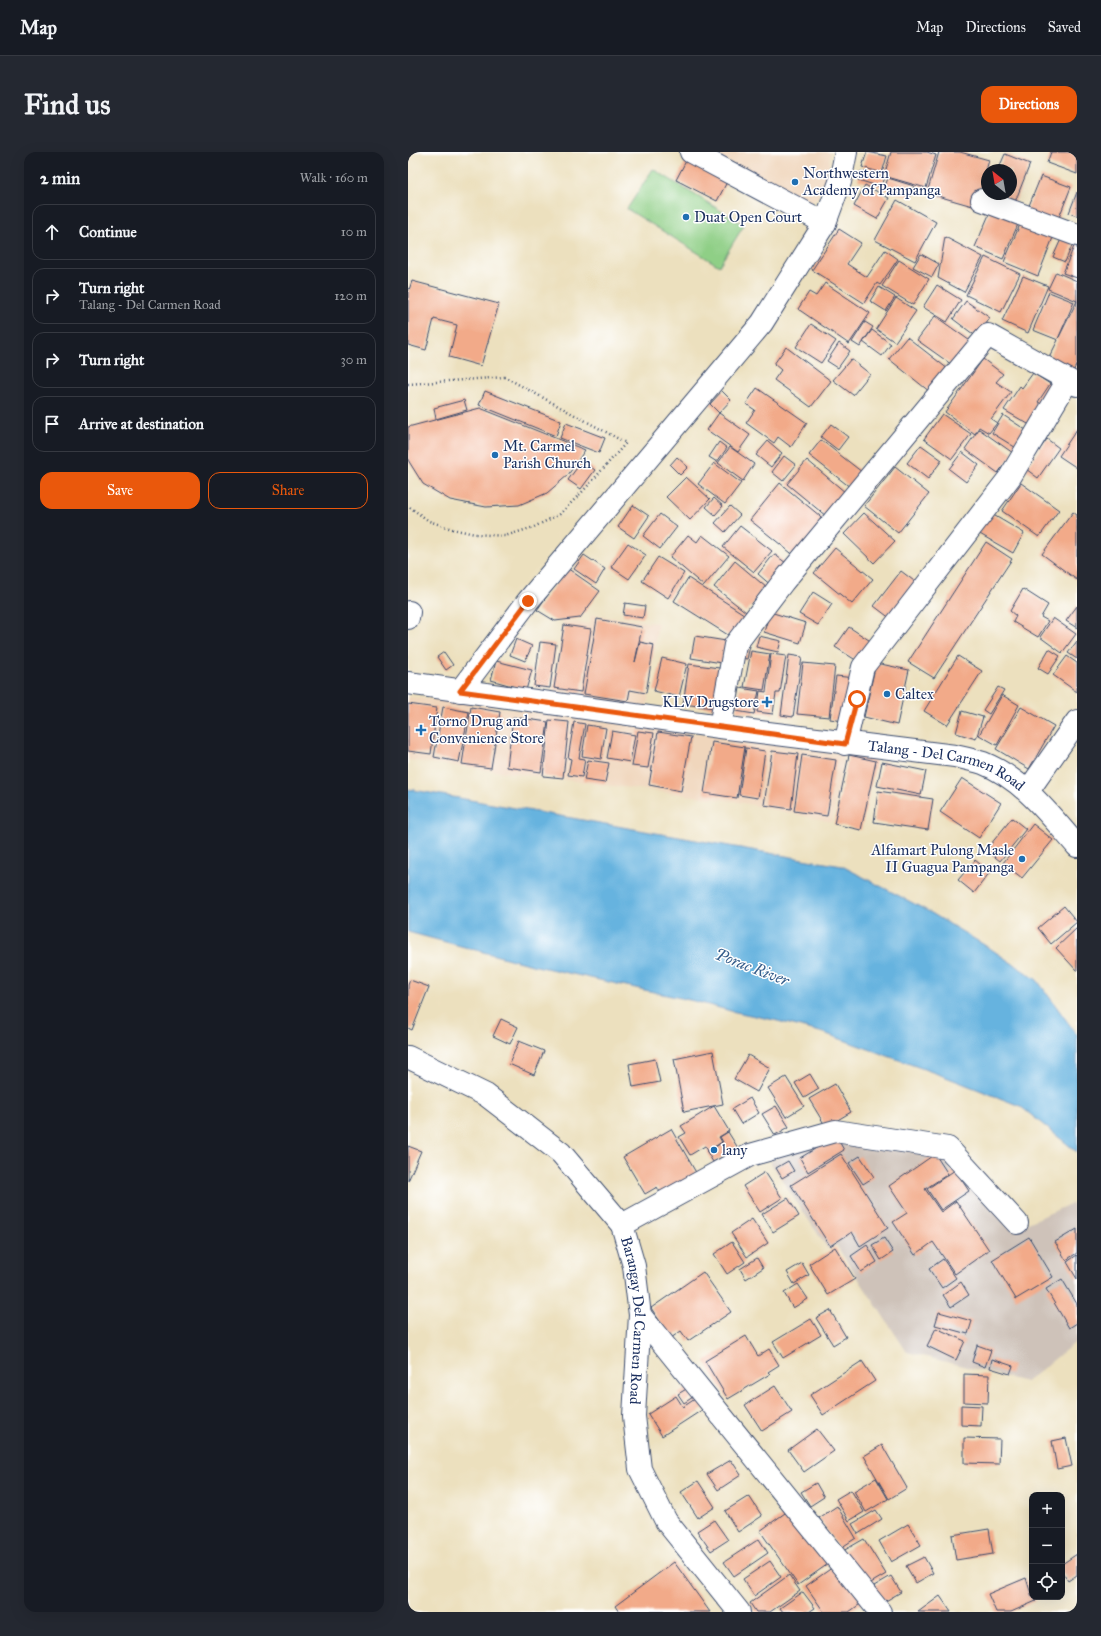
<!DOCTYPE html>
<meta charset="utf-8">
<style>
:root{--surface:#171b24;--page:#242831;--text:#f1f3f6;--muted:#9ea1a6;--line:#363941;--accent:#ea580c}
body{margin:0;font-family:"IM FELL Great Primer",serif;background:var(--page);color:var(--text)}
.controls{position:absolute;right:12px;bottom:12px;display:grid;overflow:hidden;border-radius:8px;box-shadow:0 4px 16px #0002}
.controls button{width:36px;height:36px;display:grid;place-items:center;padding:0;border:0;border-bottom:1px solid var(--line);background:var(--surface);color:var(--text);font:20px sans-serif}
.compass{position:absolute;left:573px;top:12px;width:36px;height:36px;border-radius:50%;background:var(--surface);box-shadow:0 4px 16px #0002;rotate:329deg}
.stop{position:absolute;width:12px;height:12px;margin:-9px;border:3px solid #ea580c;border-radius:50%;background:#fff}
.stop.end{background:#ea580c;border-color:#fff;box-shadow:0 1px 4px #0008}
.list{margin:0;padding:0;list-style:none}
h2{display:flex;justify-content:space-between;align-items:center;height:52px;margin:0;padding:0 16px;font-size:17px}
h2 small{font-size:13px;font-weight:400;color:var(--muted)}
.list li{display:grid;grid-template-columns:26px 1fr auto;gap:12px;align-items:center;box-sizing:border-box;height:56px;margin:0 8px 8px;padding:0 8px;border:1px solid var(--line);border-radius:12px}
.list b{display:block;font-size:15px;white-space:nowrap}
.list p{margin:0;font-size:13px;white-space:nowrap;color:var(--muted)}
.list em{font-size:13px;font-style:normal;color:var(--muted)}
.actions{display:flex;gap:8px;padding:12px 16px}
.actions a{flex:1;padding:9px 0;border:1px solid var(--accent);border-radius:12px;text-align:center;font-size:14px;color:var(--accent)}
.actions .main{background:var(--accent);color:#fff}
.icon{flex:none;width:22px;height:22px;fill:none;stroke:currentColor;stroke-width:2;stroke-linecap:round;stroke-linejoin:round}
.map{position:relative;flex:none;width:669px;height:1460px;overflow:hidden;border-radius:12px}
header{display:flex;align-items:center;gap:24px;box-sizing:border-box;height:56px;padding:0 20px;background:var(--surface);border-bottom:1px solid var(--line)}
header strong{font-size:19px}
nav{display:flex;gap:22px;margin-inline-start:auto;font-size:14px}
.intro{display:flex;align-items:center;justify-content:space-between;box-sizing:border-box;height:96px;padding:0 24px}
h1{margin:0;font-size:28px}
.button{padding:10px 18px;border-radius:12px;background:var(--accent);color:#fff;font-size:14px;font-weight:700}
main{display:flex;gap:24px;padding:0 24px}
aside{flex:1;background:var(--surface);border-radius:12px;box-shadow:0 4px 16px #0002}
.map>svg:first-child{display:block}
</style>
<header>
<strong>Map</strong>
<nav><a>Map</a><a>Directions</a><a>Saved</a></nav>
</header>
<div class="intro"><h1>Find us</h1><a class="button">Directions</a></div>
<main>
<aside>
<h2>2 min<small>Walk · 160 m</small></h2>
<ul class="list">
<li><svg class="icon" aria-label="ahead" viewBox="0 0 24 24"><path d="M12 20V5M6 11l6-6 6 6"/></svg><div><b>Continue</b></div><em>10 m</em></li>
<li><svg class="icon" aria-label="right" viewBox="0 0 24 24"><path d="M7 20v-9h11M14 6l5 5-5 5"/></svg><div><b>Turn right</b><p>Talang - Del Carmen Road</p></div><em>120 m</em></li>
<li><svg class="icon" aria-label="right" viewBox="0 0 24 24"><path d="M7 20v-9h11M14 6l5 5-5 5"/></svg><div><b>Turn right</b></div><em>30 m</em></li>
<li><svg class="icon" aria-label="arrive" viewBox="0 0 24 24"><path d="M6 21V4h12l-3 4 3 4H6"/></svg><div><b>Arrive at destination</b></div></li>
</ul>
<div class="actions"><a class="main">Save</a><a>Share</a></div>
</aside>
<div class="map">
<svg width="669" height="1460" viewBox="0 0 669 1460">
<rect width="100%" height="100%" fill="#fff"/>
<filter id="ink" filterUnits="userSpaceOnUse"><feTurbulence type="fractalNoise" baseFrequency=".025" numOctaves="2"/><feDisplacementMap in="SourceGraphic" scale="8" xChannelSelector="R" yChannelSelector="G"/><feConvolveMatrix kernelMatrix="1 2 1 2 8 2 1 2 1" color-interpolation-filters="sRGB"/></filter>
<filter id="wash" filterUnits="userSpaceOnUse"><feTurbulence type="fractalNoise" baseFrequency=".012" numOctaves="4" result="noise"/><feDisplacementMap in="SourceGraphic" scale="16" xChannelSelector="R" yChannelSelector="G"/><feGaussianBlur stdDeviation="0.9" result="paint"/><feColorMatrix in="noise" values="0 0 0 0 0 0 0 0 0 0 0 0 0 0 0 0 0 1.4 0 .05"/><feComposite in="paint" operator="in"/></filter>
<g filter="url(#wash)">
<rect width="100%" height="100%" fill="#ece0be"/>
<g fill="#f0d6bc">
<path d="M302,0h120l-1,16 -10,28 -11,8z"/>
<path d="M183,463l67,8 -11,85 -94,-11 10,-77 27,4z"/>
<path d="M0,545l60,6 377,51 -13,68 -98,-21 -326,-41z"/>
</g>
<path fill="#cec2b9" d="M430,982l114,23 63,72 57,-26 5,8v130l-51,41 -119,-30 -71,-107 -8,4 -58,-87 30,-15z"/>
<path fill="#8fcf86" stroke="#557f72" d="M245,17l91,56 -25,41 -92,-57z"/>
<path fill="#66b3df" stroke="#40719e" d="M0,637l434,77 86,45 63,38 46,31 40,55v117l-57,-46 -74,-29 -122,-44 -50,-13 -43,-9 -37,-10 -162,-36 -124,-33z"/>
<g id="blocks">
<g fill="#f2aa89">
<path d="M459,0l20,4 -5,17 -20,-6z"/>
<path d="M483,0h36l9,3 -10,33 -42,-12z"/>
<path d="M531,0h21l29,8 -13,47 -49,-14z"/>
<path d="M643,0h26v22l-30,-11z"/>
<path d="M597,2l25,10 -17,43 -24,-13h22v-24h-13z"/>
<path d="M279,7l41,21 -11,21 -41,-21z"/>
<path d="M453,19l24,7 -4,9 -23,-7z"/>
<path d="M633,24l30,11 -15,38 -30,-12z"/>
<path d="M480,26l26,8 -4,11 -26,-8z"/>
<path d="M457,33l24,13 -12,21 -23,-13z"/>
<path d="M669,40v24l-8,-3z"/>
<path d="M489,48l39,22 -21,39 -40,-21z"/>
<path d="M583,58l28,12 -16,37 -28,-12z"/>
<path d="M613,70l33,13 -16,41 -34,-14z"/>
<path d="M431,77l22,14 -14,21 20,13 18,-27 13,9 -18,26 -3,-2 -13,20 -52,-33z"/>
<path d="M537,85l38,20 -19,35 -26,-14z"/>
<path d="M654,85l12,4 -9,21 -12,-5z"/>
<path d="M667,92h2v34l-14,-5z"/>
<path d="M513,102l18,10 -7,13 -19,-10z"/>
<path d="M577,105l35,17 -19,38 -35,-17z"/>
<path d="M491,108l30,19 -16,26 -31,-19z"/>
<path d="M648,120l21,9v20l-29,-12z"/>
<path d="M615,124l25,10 -20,47 -26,-12z"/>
<path d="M4,129l87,23 -18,62 -32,-9 8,-32 -23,-6 -8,31 -18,-5v-52z"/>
<path d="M417,131l45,30 -21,31 -51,-35 11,-17 7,4z"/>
<path d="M529,133l24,15 -14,22 -24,-15z"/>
<path d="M471,135l16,10 -9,14 -16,-10z"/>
<path d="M641,140l25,10 -16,37 19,-38v62l-3,7 -25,-12 9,-18 -25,-10z"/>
<path d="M488,146l20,13 -21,31 -19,-13z"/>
<path d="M558,149l24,17 -13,19 -24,-18z"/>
<path d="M527,164l38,27 -18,24 -38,-27z"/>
<path d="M457,170l8,5 -13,20 -8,-5z"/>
<path d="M403,172l25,17 -15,22 -25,-16z"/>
<path d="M464,178l19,14 -9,12 -19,-14z"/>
<path d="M499,185l46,36 -18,23 -46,-37z"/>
<path d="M431,191l11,8 -12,17 -11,-7z"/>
<path d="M378,195l45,34 -20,26 -37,-27 7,-10 -7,-6z"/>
<path d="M443,207l19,15 -17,21 -20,-15z"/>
<path d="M575,207l20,15 -7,8 15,10 -20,27 6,4 -8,10 -10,-6 -4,7 -30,-22z"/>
<path d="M625,221l17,11 -12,18 10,6 -13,20 -31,-18 16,-24 2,2z"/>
<path d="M349,236l50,35 -16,24 -13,-10 -4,6 -28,-20 9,-13 -9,-6z"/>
<path d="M77,239l76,30 -5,15 -77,-31z"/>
<path d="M314,239l9,9 -12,13 -9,-9z"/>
<path d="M56,248l3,10 -31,9 -2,-11z"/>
<path d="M72,256l105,42 -17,25 -21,18 -28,12 -33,2 -36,-7 -27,-16 -15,-24v-33z"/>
<path d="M311,261l31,22 -12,17 -31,-22z"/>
<path d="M534,262l29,20 -19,25 -28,-20z"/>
<path d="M595,263l26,17 -11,17 -26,-16z"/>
<path d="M158,271l39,15 -6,15 -39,-15z"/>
<path d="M423,272l17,13 -10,13 -17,-13z"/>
<path d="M571,277l34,24 -15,20 -33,-24z"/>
<path d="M669,277v39l-18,-12z"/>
<path d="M639,287l12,9 -21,30 -12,-9z"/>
<path d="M413,288l46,36 -12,15 -46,-36z"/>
<path d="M360,289l14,12 -11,14 -15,-12z"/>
<path d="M311,290l8,6 -10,14 -8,-5z"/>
<path d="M513,293l21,15 -14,19 -21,-16z"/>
<path d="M322,295l24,17 -11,17 -25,-18z"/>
<path d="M554,300l17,13 -13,17 -17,-13z"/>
<path d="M376,304l12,9 -13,16 -11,-9z"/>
<path d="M269,305l11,10 -8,8 -10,-10z"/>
<path d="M399,308l45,38 -20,23 -45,-37z"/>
<path d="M174,309l13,9 -14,19 -13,-9z"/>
<path d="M306,311l27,20 -16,21 -27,-20z"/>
<path d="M487,315l34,27 -31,39 -34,-27z"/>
<path d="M278,325l24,22 -20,21 -24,-23z"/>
<path d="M372,331l46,38 -30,36 -46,-37z"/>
<path d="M613,331l38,27 -20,27 -37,-26z"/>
<path d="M306,346l9,8 -8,9 -9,-8z"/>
<path d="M225,353l16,11 -15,22 -16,-11z"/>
<path d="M322,354l10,9 -15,17 -10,-9z"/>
<path d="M665,360l4,3v65l-35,-26z"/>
<path d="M456,361l31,28 -21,22 -30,-29z"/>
<path d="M582,361l34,20 -11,20 -35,-20z"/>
<path d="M252,362l17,13 -17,22 -17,-13z"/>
<path d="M332,374l32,25 -18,21 -31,-25z"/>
<path d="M280,383l9,7 5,-7 27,21 -25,30 -34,-29z"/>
<path d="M578,390l26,17 -78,119 -26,-16z"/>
<path d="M220,391l18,12 -17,24 -18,-12z"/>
<path d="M427,396l38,31 -21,25 -38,-31z"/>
<path d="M366,402l16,12 -17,21 -15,-13z"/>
<path d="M176,403l21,14 -9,15 -22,-15z"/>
<path d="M250,405l26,16 -16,25 -26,-17z"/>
<path d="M327,409l32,27 -21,24 -32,-25z"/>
<path d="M159,416l33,23 -20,27 -25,3 -18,-11z"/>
<path d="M493,419l21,16 -27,35 -21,-16z"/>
<path d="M280,426l62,40 -14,22 -62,-39z"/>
<path d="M615,437l25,16 -7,12 7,4 -10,16 -25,-15 3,-6 -6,-5z"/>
<path d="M405,440l19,12 -14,21 -19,-11z"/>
<path d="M217,451l20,3 -2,12 -20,-3z"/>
<path d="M669,454v22l-11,-7z"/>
<path d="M362,460l36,11 -6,20 -36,-11z"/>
<path d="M645,466l23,16 -14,19 -22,-16z"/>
<path d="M189,467l45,8 -7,35 5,-20 14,3 -8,48 -16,-3 -2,11 -44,-7z"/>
<path d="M156,473l27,4 -10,63 -27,-4z"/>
<path d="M441,475l26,17 -13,20 -27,-17z"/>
<path d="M287,484l31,5 -4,22 -31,-5z"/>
<path d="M351,484l22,5 -3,11 -22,-5z"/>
<path d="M108,487l16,7 -7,15 -15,-6z"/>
<path d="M669,489v18l-9,-6z"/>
<path d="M132,490l16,2 -6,44 -16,-2z"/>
<path d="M329,492l13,2 -3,13 -12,-2z"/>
<path d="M641,497l11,7 -12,18 -10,-6z"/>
<path d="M343,499l19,3 -6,36 -20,-3z"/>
<path d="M36,500l9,13 -7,5 -9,-13z"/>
<path d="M363,502l15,2 -6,37h-4l-3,21 -16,-2 3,-21 6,1z"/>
<path d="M381,503l13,2 -9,60 -12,-2z"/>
<path d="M550,504l24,15 -35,54 -23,-14z"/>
<path d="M659,504l10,7v29l-24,-17z"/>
<path d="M254,506l25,6 -8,33 -25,-6z"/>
<path d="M88,509l36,9 -6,20 -35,-10z"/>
<path d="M395,511l32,3 -6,51 -32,-3z"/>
<path d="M468,511l33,7 -12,55 -33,-8z"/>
<path d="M281,512l38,5 -6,40 -38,-5z"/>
<path d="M428,524l19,2 -6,44 -19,-3z"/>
<path d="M590,535l6,3 -15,24 -6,-4z"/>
<path d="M332,536l19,3 -5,23 -18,-3z"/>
<path d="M594,543l17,10 -22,40 -18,-10z"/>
<path d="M0,552l29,4 -6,46 -23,-3z"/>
<path d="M35,555l26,5 -10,50 -25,-5z"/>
<path d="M63,555l29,5 -9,56 -29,-4z"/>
<path d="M613,555l33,19 -25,43 -33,-20z"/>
<path d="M554,559l21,6 -7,22 -20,-6z"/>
<path d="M105,565l35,5 -7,50 -34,-5z"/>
<path d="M141,568l20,2 -6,56 -20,-2z"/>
<path d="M166,570l11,2 -6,34 6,1 -3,18 -14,-2 3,-16 -3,-1z"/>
<path d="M179,573l19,3 -5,31 -19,-3z"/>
<path d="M204,579l23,4 -5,27 -23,-4z"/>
<path d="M230,579l16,2 -6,35 -16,-2z"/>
<path d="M250,580l33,5 -10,54 -32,-6z"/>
<path d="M304,590l33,5 -8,51 -33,-5z"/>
<path d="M338,596l19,3 -7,47 -19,-3z"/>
<path d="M364,599l26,3 -7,55 -27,-4z"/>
<path d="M394,603l34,5 -9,56 -33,-5z"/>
<path d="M441,603l27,6 -15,69 -27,-6z"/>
<path d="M180,608l21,3 -4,20 -21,-3z"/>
<path d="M474,610l44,9 -5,24 -44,-9z"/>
<path d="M554,626l39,25 -22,35 -39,-26z"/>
<path d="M470,639l55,8 -5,31 -54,-8z"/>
<path d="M604,666l14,11 -26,32 -14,-11z"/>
<path d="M625,672l20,16 -31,38 -19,-15z"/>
<path d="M567,708l15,12 -16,21 -16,-13z"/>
<path d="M656,754l13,16 -26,22 -13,-16z"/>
<path d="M669,776v43l-21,-23z"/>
<path d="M2,828l19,7 -17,43 -4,-2v-43z"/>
<path d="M93,867l17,8 -8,17 -17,-8z"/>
<path d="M111,889l25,10 -10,24 -25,-11z"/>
<path d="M305,899l10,53 -39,8 -10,-53z"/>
<path d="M340,903l22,13 -13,24 -23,-13z"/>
<path d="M247,907l5,23 -27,5 -4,-23z"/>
<path d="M402,922l9,15 -15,9 -9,-15z"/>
<path d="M378,925l18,29 -18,11 -18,-29z"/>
<path d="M427,932l16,28 -25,15 -17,-28z"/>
<path d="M342,946l9,15 -18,11 -9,-15z"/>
<path d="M306,954l15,25 -10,6 3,5 -14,9 -3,-5 -15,9 -11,-18 7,-4 -5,-7z"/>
<path d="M368,954l13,21 -14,8 -13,-21z"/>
<path d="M263,977l27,47 -35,21 -6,-10 -12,7 -22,-37z"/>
<path d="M320,980l10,16 -25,14 -6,-10 16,-10 -3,-5z"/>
<path d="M428,984l8,14 -36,22 -8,-14z"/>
<path d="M0,994l13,5 -13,30z"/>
<path d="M433,1002l47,74 -28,18 -8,-14 -22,14 -39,-61z"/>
<path d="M527,1002l13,20 -23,15 16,23 15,-11 33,49 -34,24 -22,-32 -18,13 -22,-33 14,-9 -18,-27z"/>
<path d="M452,1004l14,21 -11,7 -14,-21z"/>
<path d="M380,1009l6,10 -12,7 -6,-10z"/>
<path d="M547,1018l14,21 -28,19 -14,-21z"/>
<path d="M357,1020l17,26 -22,14 -17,-26z"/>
<path d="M380,1046l11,18 -26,16 -11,-18z"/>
<path d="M344,1067l16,24 -21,14 -16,-24z"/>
<path d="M669,1077v24l-11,7 -11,-18z"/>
<path d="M621,1085l24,40 -37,22 -24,-39z"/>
<path d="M476,1086l9,14 -12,8 -9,-15z"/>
<path d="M324,1090l13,20 -18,12 -13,-20z"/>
<path d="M459,1093l10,17 -16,10 -10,-16z"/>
<path d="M427,1095l20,32 -27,16 -19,-31z"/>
<path d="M669,1103v24l-10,-17z"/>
<path d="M349,1106l6,10 -17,11 -6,-10z"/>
<path d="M535,1107l13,19 -14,10 -13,-19z"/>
<path d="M394,1111l7,12 -15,9 -7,-12z"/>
<path d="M295,1120l28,40 -43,29 -7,-10 -10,7 -20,-30z"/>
<path d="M654,1127l15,25v19l-8,5 -23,-39z"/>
<path d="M553,1130l8,13 -18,12 -8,-12z"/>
<path d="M390,1132l10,15 -15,9 -9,-15z"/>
<path d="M422,1158l16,27 -13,8 -17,-27z"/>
<path d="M531,1160l33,9 -4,13 -33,-9z"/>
<path d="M403,1167l10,16 -38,23 -10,-16z"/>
<path d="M528,1176l29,13 -9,19 -29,-14z"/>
<path d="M338,1184l12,20 11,-7 10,16 -11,7 2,2 -42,25 -23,-38z"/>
<path d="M569,1193l14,5 -6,17 -13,-5z"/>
<path d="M584,1207l21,7 -3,8 -20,-6z"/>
<path d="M454,1209l13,20 -52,34 -13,-20z"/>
<path d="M556,1222l25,1 -1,28 -24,-1z"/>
<path d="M367,1234l17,26 -30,19 -17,-26z"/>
<path d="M280,1236l5,9 -9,6 -6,-9z"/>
<path d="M268,1244l7,11 15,-10 7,11 -43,28 -14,-22z"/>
<path d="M553,1253l21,1 -1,20 -20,-1z"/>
<path d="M409,1277l17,22 -30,21 -16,-22z"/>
<path d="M556,1286l36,1 -1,25 -35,-1z"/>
<path d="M658,1286l6,28 -15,3 -5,-28z"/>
<path d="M474,1293l25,43 -18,11 -25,-43z"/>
<path d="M323,1308l10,15 -23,15 -11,-16z"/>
<path d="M468,1326l12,21 -22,13 -12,-21z"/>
<path d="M290,1329l17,26 -17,11 -17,-26z"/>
<path d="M408,1331l8,14 -14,9 -9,-14z"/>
<path d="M443,1338l13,22 -15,9 -13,-22z"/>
<path d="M341,1344l13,20 -24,16 -13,-21z"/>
<path d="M429,1354l19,32 -17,11 -20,-31z"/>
<path d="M384,1356l39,54 -33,23 -38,-54z"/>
<path d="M468,1358l6,9 -24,15 -6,-10z"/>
<path d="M306,1368l14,20 -17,11 -14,-20z"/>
<path d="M500,1372l13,21 -30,17 -12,-21z"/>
<path d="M581,1377l4,25 -37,6 -4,-25z"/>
<path d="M351,1387l9,14 -34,23 -10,-14z"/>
<path d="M456,1387l22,35 -22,13 -21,-36z"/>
<path d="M669,1402v21l-9,6 -6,-9v-8z"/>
<path d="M516,1405l9,16 -17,10 -10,-17z"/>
<path d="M362,1409l11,16 -27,19 -11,-17z"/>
<path d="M266,1410l36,50h-91l-4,-6z"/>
<path d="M428,1413l27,37 -14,10h-25l-18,-26z"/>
<path d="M381,1423l11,16 -30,21h-14l-6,-9z"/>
<path d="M483,1424l10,16 -17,10 -10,-16z"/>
<path d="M618,1426l6,19 4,4 -25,11h-15l-8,-18z"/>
<path d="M395,1440l12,16 -6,4h-26l-3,-4z"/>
<path d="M532,1444l11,16h-33z"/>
</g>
</g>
</g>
<g filter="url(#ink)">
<use href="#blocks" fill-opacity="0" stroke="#3a4a6c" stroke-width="1"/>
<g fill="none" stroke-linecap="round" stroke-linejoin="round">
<g stroke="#3a4a6c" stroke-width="24">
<g id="minor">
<path d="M283,0l134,71"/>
<path d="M574,48l95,35"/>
<path d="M0,466l1,-6"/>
<path id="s1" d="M0,531l312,44 235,29c9,2 19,4 28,7 40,16 66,51 94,83"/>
<path d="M52,539l68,-90 234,-278 63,-100 15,-41 6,-30"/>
<path d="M312,575l15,-82 48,-63 205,-247 89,50"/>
<path d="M437,592l18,-77 147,-190 58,-97"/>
<path d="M620,639l49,-70"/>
<path id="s2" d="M0,905l78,38 75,58 61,72 12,41 6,49 -6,101 6,53 26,52 73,91"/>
<path d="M214,1073l128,-70 85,-24 113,17 69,75"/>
<path d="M232,1163l240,297"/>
</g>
</g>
<path stroke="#3a4a6c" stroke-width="2.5" stroke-dasharray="1 3" stroke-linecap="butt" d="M0,232l97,-7 121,66 -42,47 -24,24 -26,13 -29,9 -30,-2 -23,-5 -23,-8 -21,-15"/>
<use href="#minor" stroke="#fff" stroke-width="22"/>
</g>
</g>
<g fill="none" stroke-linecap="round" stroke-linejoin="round" filter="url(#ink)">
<path stroke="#ea580c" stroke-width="5" d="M120,449l-68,90 385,53 12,-45"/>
</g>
<g fill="#1f6fb2" stroke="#fff" stroke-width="1.5">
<circle cx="387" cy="30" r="4"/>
<circle cx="278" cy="65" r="4"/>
<circle cx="87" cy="303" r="4"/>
<circle cx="479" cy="542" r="4"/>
<path d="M357 544h4v4h4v4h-4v4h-4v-4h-4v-4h4z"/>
<path d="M11 572h4v4h4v4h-4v4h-4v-4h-4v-4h4z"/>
<circle cx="614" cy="707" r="4"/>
<circle cx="306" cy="998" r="4"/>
</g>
<g text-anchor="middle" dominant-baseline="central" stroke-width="3" stroke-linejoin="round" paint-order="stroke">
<g font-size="15" fill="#1b2f5e" stroke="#fff" text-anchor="start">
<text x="395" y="21">Northwestern<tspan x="395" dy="17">Academy of Pampanga</tspan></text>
<text x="286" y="65">Duat Open Court</text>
<text x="95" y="294">Mt. Carmel<tspan x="95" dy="17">Parish Church</tspan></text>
<text x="487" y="542">Caltex</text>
<text x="351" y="550" text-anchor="end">KLV Drugstore</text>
<text x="21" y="569">Torno Drug and<tspan x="21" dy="17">Convenience Store</tspan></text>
<text x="606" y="698" text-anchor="end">Alfamart Pulong Masle<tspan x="606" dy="17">II Guagua Pampanga</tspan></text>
<text x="314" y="998">lany</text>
</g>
<g font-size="15" fill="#1b2f5e" stroke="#fff">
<text stroke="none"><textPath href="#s1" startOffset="546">Talang - Del Carmen Road</textPath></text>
<text stroke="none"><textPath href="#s2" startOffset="373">Barangay Del Carmen Road</textPath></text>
</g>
<g font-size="16" font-style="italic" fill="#355d8b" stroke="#fff">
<text transform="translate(344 815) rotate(21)">Porac River</text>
</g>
</g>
</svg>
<div class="controls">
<button>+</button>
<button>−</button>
<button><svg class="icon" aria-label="locate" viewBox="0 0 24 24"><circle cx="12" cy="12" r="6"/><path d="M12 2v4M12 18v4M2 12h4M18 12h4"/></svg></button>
</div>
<svg class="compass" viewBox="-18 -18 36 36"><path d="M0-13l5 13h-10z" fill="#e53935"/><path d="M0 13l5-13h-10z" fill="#9ea1a6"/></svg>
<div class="stop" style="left:449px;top:547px"></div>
<div class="stop end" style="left:120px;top:449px"></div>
</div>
</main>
